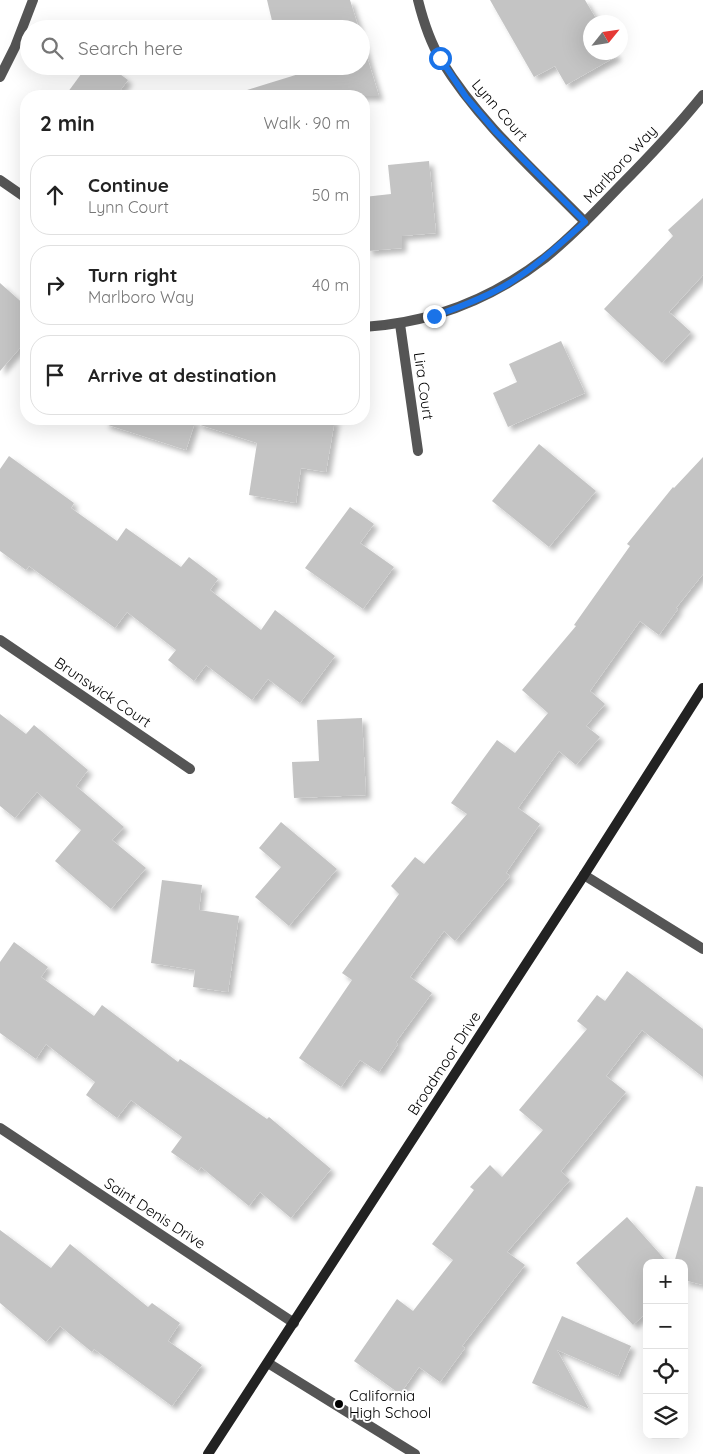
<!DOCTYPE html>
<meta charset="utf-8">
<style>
:root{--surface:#fff;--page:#f2f2f2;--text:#222;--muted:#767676;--line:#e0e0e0}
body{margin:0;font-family:Quicksand,sans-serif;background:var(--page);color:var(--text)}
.controls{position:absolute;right:15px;bottom:15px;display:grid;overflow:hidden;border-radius:10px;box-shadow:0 5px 20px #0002}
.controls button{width:45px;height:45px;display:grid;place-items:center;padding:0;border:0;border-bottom:1px solid var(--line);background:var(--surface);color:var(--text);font:25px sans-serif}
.compass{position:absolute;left:583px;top:15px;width:45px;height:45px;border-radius:50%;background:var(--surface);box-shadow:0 5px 20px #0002;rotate:60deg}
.stop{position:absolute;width:15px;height:15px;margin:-11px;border:4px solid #1a73e8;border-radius:50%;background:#fff}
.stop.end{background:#1a73e8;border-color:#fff;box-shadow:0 1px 5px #0008}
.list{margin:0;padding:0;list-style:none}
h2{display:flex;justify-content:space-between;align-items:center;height:65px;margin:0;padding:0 20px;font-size:21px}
h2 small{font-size:16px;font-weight:400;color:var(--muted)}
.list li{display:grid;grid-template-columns:32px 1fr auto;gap:15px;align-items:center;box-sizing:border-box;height:80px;margin:0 10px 10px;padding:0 10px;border:1px solid var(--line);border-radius:20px}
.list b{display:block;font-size:19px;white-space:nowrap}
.list p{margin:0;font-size:16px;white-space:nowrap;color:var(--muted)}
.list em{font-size:16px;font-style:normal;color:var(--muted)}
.icon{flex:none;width:28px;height:28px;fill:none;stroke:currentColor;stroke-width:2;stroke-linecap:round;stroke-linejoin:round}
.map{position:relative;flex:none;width:703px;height:1454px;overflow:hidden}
.search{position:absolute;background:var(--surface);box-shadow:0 5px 20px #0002;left:20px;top:20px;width:350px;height:55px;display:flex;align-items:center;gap:12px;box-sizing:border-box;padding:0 18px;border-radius:28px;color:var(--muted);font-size:19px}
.panel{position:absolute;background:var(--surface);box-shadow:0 5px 20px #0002;left:20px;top:90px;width:350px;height:335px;border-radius:20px}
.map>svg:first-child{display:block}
</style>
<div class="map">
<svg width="703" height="1454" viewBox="0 0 703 1454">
<defs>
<filter id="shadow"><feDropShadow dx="4.5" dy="4.5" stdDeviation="2.5" flood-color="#0004"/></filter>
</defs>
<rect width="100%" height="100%" fill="#fff"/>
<g fill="#c4c4c4" filter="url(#shadow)">
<path d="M267,0h83l9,29h-85z"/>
<path d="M490,0h95l13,22h-8v30h24l3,4 -51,29 -11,-19 -21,11z"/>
<path d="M361,37l18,59h-131l-1,-6 68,-21 -1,-3h47z"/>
<path d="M87,66h22l19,14 -12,16h-51z"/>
<path d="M429,161l7,72 -34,3v12l-34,3 -4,-54 27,-3 -3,-29z"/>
<path d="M703,198v77l-34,37 22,20 -29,31 -58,-54 69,-73 -5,-6z"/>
<path d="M0,283l26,23v35l-26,30z"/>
<path d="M561,341l24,52 -77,34 -15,-34 24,-11 -8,-18z"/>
<path d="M106,419h90l-10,31 -81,-26z"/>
<path d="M198,419h137l-9,53 -25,-4 -5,35 -47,-8 8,-52 -60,-19z"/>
<path d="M539,444l57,47 -47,56 -57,-46z"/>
<path d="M9,456l65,47 -3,5 46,33 9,-13 55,39 8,-10 29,22 -8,11 51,40 14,-20 60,46 -35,47 -32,-24 -16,21 -46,-35 -12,16 -26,-21 8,-10 -49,-38 -12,16 -86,-62 -3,4 -26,-19v-82z"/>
<path d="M703,457v117l-27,34 2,1 -19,26 -19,-14 -50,70 15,13 -19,22 14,11 -24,28 -17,-14 -41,57 22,16 -34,49 4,3 -55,65 -11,-10 -34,46 22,16 -36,49 2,2 -19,28 -19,-12 -19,27 -42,-29 53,-78 -10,-7 57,-79 -8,-8 24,-29 9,7 43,-50 -16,-11 46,-63 18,13 33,-40 -26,-23 54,-64 -2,-1 56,-79 -3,-2 46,-57 1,1z"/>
<path d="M350,507l24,17 -14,19 34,24 -31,42 -58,-41z"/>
<path d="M0,714l26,20 8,-9 54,45 -12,16 48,41 -12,13 34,28 -35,41 -56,-48 26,-31 -44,-38 -22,26 -15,-12z"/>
<path d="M362,718l4,77 -72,3 -2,-36 27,-1 -2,-41z"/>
<path d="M281,822l56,47 -48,57 -34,-29 26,-30 -22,-19z"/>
<path d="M162,880l40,5 -3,25 40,6 -11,76 -35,-5 2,-17 -44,-7z"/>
<path d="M14,942l34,25 -7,10 53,39 8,-11 76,57 2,-3 87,60 2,-2 62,52 -40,49 -31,-26 -11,14 -48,-39 -3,4 -27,-19 11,-15 -51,-37 -14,18 -31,-23 9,-13 -49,-38 -10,15 -36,-26v-71z"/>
<path d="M627,971l76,58v48l-61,-47 -36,46 20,16 -65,79 9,9 -63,72 18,13 -63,81 3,2 -25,34 -21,-15 -19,27 -46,-33 43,-62 16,12 40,-51 -21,-16 42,-54 -4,-3 20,-22 12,12 41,-47 -24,-20 68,-81 -10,-8 20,-26 8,6z"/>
<path d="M696,1186l7,1v98l-19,-5v-17h-10z"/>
<path d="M627,1217l41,46h-21v49l-14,13 -57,-62z"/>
<path d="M0,1230l51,38 19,-24 78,63 4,-4 28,20 -12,18 34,24 -30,41 -78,-57 -2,3 -32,-26 -14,16 -46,-39z"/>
<path d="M562,1316l69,30 -13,30 -61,-26 32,59 -57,-26z"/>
</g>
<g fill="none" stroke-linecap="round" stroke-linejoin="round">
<path stroke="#555" stroke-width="10" d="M268,1363l147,91"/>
<g stroke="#555" stroke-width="10">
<path d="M418,0c5,20 12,42 23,60 38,62 94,111 144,162"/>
<path d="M0,77l15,-30 18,-47"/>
<path d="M0,180l26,18"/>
<path d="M400,324l18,127"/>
<path d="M364,327c67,-4 128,-28 181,-69 26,-21 50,-46 74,-71 29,-29 58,-60 84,-92"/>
<path d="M0,640l190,129"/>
<path d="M584,875l119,74"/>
<path d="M0,1128l294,195"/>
</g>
<path stroke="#222" stroke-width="10" d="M208,1454l376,-579 119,-187"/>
</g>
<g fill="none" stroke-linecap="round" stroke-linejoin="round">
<path stroke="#1a73e8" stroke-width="6" d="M434,316c26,-9 53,-19 77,-34 27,-17 50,-39 74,-60l-89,-90 -30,-35 -26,-39"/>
</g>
<circle fill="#000" stroke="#fff" stroke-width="2" cx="339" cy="1404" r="5"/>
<g text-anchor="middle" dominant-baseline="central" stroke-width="4" stroke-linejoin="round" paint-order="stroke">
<g font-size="15" fill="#000" stroke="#fff">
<text transform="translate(500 110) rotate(49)">Lynn Court</text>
<text transform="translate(620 164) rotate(-47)">Marlboro Way</text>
<text transform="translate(424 386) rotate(82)">Lira Court</text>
<text transform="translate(103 692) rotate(34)">Brunswick Court</text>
<text transform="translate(444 1063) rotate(-57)">Broadmoor Drive</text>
<text transform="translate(155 1213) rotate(33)">Saint Denis Drive</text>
</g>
<g font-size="15" fill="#000" stroke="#fff" text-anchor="start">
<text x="349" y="1395">California<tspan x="349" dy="17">High School</tspan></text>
</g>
</g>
</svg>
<div class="controls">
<button>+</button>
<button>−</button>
<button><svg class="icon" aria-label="locate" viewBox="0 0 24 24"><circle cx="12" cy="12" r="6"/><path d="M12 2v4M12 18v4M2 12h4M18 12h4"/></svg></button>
<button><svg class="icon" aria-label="layers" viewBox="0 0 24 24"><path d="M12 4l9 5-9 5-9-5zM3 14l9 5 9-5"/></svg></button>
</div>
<svg class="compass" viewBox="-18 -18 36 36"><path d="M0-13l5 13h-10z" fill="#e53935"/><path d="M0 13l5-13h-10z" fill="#767676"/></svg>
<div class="stop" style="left:440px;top:58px"></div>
<div class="stop end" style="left:434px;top:316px"></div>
<div class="search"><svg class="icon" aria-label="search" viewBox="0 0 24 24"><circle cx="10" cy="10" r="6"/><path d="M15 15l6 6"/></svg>Search here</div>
<section class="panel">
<h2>2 min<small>Walk · 90 m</small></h2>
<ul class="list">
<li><svg class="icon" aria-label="ahead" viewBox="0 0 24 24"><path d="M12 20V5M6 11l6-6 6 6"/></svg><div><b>Continue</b><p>Lynn Court</p></div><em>50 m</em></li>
<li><svg class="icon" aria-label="right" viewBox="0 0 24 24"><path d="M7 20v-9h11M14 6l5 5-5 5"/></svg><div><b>Turn right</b><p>Marlboro Way</p></div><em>40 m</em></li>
<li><svg class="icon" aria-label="arrive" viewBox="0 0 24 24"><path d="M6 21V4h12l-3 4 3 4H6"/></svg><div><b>Arrive at destination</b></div></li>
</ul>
</section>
</div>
